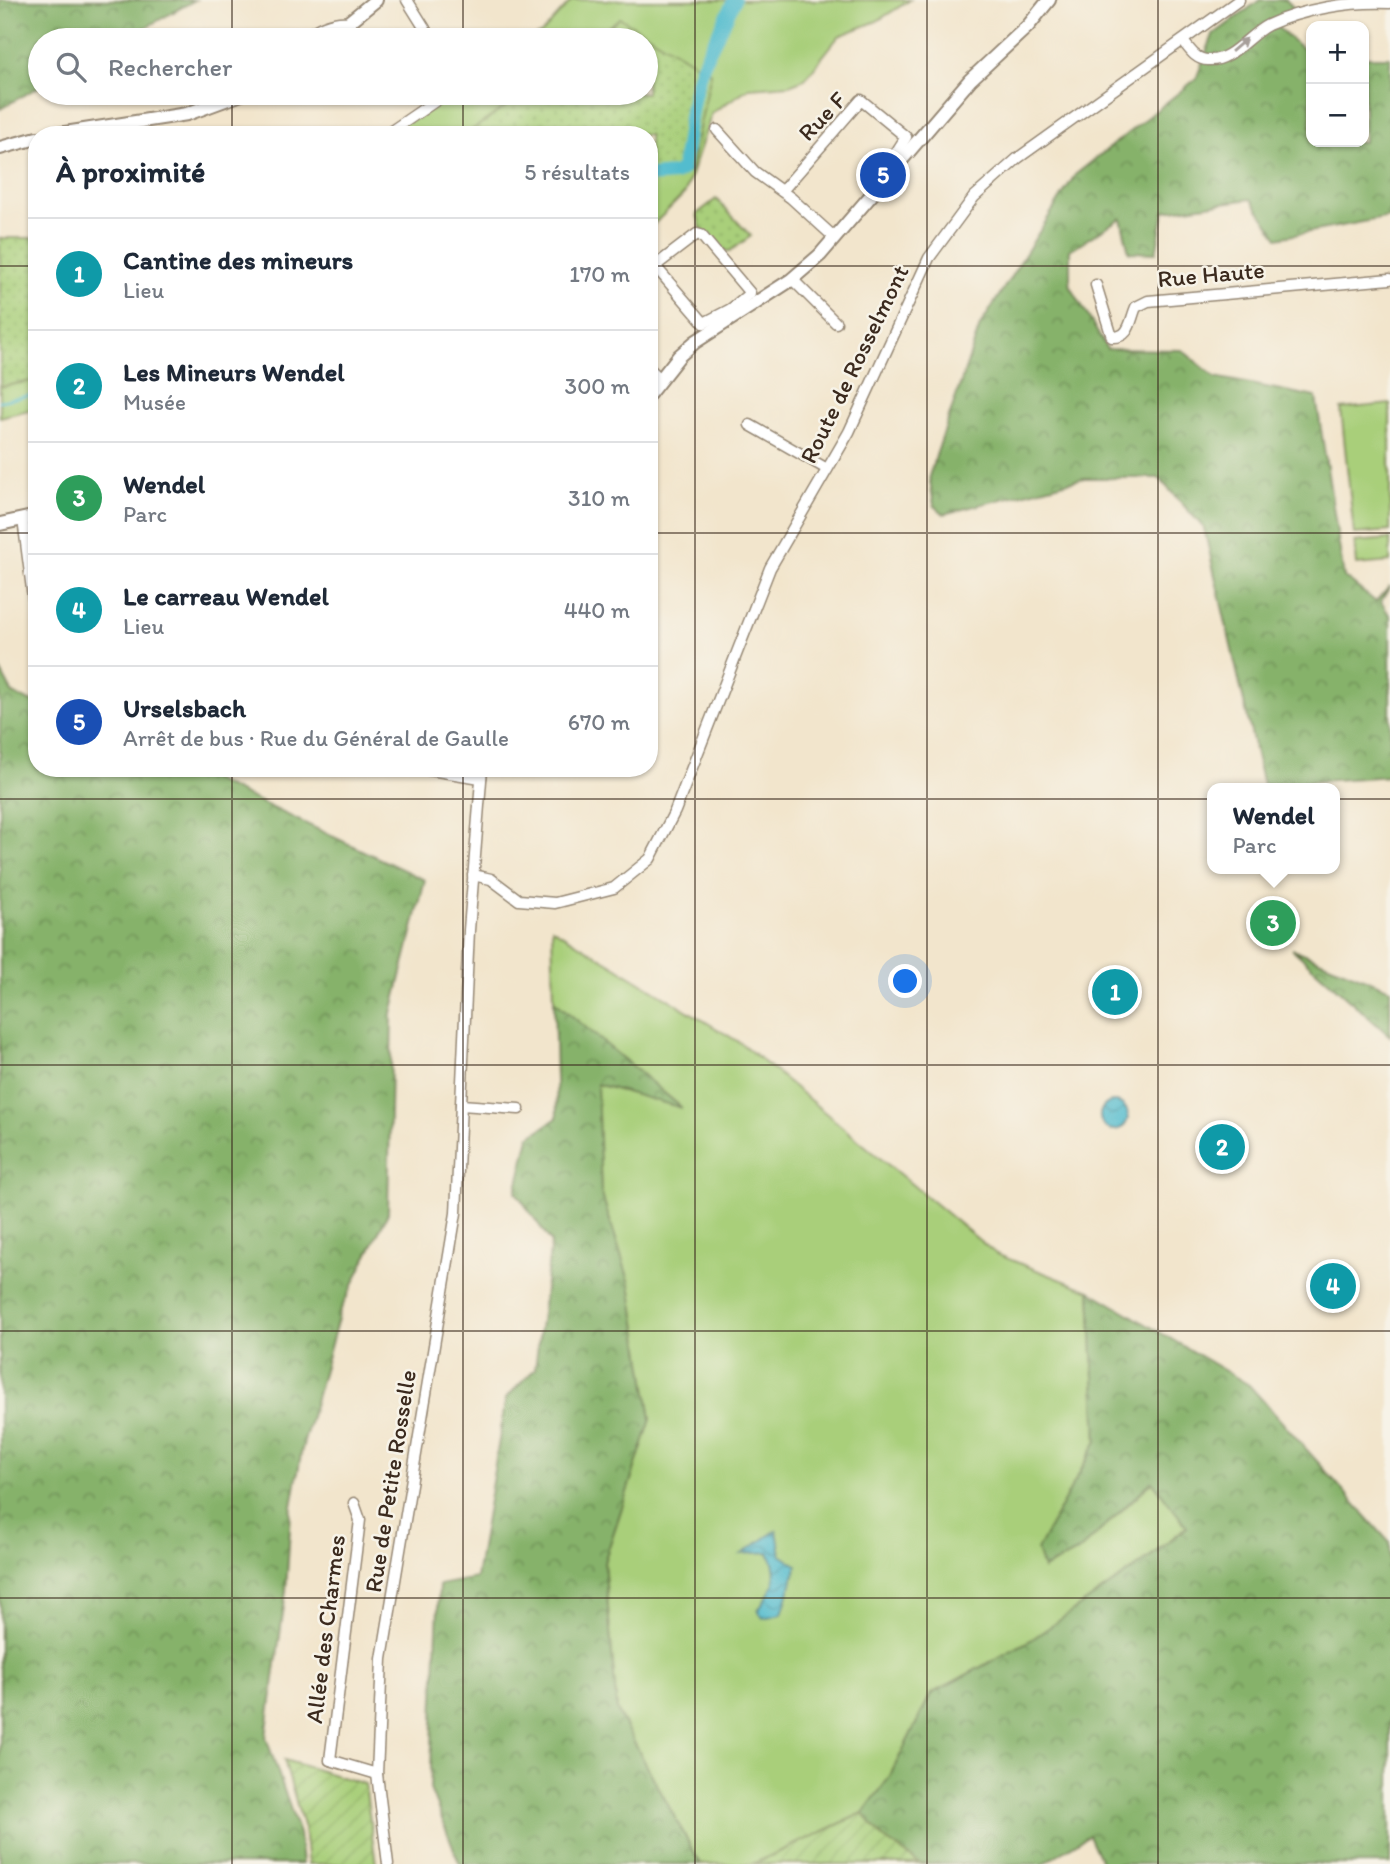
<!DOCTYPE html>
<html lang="fr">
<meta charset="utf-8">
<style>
:root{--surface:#fff;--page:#f2f2f3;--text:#1f2937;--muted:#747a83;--line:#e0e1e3;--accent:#b5179e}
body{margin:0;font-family:Itim,sans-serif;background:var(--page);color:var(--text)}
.controls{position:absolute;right:21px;top:21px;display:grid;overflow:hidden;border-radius:14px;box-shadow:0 2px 5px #0004}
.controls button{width:63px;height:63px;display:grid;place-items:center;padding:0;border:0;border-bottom:2px solid var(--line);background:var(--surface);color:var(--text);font:35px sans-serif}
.you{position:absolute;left:906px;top:982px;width:24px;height:24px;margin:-18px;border:5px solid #fff;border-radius:50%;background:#1a73e8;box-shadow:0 0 0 10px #1a73e833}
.badge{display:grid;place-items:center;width:46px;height:46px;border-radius:50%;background:var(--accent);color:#fff;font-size:23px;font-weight:700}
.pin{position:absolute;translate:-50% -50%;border:4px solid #fff;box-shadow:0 2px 7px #0006}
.popup{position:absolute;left:1207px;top:783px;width:133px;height:91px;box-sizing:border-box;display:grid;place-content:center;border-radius:14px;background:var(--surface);filter:drop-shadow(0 2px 5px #0005);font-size:23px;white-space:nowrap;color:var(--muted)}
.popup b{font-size:26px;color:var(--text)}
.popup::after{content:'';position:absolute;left:50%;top:100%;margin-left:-14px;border:14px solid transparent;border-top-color:var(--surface)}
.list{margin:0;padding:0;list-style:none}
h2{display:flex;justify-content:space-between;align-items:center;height:91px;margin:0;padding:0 28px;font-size:30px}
h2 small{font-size:23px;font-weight:400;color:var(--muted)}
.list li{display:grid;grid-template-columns:46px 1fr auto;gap:21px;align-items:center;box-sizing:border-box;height:112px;padding:0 28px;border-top:2px solid var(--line)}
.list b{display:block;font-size:26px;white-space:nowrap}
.list p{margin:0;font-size:23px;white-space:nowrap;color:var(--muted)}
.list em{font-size:23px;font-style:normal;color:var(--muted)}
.icon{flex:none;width:38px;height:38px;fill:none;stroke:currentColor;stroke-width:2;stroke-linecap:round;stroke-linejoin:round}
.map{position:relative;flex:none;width:1390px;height:1864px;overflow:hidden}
.search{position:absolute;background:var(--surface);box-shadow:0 2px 5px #0004;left:28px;top:28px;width:630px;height:77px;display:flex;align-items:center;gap:18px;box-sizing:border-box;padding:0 24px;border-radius:38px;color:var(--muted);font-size:26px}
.panel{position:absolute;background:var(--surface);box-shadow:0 2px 5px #0004;left:28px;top:126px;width:630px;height:651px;border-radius:28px}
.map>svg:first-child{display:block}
</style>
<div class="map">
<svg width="1390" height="1864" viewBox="0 0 1390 1864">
<defs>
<pattern id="forest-crowns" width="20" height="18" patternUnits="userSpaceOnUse" patternTransform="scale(1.75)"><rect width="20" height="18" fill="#86b26a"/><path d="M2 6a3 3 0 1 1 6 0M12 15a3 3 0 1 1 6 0" fill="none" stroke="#6f9157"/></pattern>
<pattern id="park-dots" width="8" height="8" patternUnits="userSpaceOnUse" patternTransform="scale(1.75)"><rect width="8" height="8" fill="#a9cf7a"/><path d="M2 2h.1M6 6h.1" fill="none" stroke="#92b269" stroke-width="1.8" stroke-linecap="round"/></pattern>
<pattern id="garden-furrows" width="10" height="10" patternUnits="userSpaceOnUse" patternTransform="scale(1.75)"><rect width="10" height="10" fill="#a9cf7a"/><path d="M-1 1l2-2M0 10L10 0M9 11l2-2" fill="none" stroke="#92b269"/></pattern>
<pattern id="water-waves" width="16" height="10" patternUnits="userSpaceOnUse" patternTransform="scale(1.75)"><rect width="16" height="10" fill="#52bcce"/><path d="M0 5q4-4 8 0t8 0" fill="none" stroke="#4599a7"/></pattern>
</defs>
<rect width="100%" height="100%" fill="#f7f3e8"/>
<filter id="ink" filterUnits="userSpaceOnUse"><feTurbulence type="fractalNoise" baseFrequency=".0143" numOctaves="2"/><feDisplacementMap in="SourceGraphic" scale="14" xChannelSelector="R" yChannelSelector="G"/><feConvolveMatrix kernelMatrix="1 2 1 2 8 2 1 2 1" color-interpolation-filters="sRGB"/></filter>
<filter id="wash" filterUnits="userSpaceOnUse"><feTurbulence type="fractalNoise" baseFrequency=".00686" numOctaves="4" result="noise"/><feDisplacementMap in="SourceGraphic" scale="28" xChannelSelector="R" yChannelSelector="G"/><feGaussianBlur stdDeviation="1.57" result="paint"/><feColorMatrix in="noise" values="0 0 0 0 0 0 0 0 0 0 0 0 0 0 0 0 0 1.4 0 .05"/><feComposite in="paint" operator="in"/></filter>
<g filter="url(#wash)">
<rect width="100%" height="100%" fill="#f2e5cc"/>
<g fill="#a9cf7a" stroke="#727c4c" stroke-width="2">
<path d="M572,0h338l-33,21 -38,15 -34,43 -16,6 -40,3 -37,25 -27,80 -36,36v-94h-277l76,-42h198v-53h-116l13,-8z"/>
<path d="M37,248v160l-37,9v-117z"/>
<path d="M1390,404v127l-36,3 -13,-125z"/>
<path d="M1390,539v23l-33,3 -2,-23z"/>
<path d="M552,928l190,116 254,210 94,37 7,150 -59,109 5,19 36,-18 74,-70 34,45 -46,38 -110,76 -100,54 -42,84 -26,35 -110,51h-53l-83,-153 -13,-149 47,-143 -21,-135 -29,-92 -5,-108 85,23 -127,-106z"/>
</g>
<g fill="url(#forest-crowns)" stroke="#606e44" stroke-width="2">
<path d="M0,0h195l-72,40h-83v46l-40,23z"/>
<path d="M1260,0h26l8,8 -17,19 34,29v86h53v-85h26v160l-112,21 -27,-39 -87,12 -8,42 -27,-1 -8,-34 -51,32v35l37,64 75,1 33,27 101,20 28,180 32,25 14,-16 -9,16 9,14v160l-127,9 -59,-257 -45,-50h-75l-140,36 -10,-9 -5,-29 51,-150 95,-151 121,-96 17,-44z"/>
<path d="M0,670l13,24 24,10v64h151l237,112 -33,133 -4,200 -48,98 -38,138 -11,63 -5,79 -20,146 33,97 3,30h-302z"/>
<path d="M1292,949l98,40v47z"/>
<path d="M554,1001l128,107 -85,-24 4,108 29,92 21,135 -47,143 13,149 83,153h-240l-30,-75 9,-204 37,-7 30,-180 29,-29 16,-127 -35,-50 13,-55 28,-19z"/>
<path d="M1090,1291l159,94 141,158v321h-288l-13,-29 -46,29h-199l19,-51 26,-35 42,-84 100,-54 110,-76 46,-37 -35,-46 -73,70 -36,18 -6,-19 60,-109z"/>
</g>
<g fill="url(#park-dots)" stroke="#727c4c" stroke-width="2">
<path d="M620,18l91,55 -21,99 -41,2v-39h-184l60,-42h121v-53h-55z"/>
<path d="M716,199l35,37 -21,15h-11l-17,-18 -5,-19z"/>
<path d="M0,238h37v142l-37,7z"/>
</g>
<g fill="url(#garden-furrows)" stroke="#727c4c" stroke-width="2">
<path d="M284,1760l81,24 11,80h-68l-4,-35z"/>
<path d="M863,1813l20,25 37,26h-167z"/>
</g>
<g fill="url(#water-waves)" stroke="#467376" stroke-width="2">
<circle cx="1114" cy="1116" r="14"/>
<path d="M777,1530l4,25 16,10 -15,49 -19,4 -5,-7c14,-24 24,-29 11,-59l-27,2z"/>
</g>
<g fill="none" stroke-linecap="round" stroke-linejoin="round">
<path stroke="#52bcce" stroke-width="2.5" d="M0,401l37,-7"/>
<path stroke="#52bcce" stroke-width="14" d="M649,176l26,-2 7,-5c7,-32 7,-64 18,-96 8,-25 24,-47 34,-73"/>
</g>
</g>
<g filter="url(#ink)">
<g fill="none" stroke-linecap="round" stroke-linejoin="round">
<g stroke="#968875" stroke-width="13">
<g id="minor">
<path d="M407,0l25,40"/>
<path d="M299,40c16,-10 31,-20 50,-18"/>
<path d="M1183,41c7,9 13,19 25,19 23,2 40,-25 60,-35 35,-16 83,-24 122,-22"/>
<path d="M717,130l38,42 36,26 44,40"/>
<path d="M390,132l57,-39"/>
<path d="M782,191l79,-91 45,37 -12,19 7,6"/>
<path d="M655,266l42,-32 4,1 49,58 -19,16 4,7"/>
<path d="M650,268l5,-2 49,57 27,-14"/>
<path d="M792,279l44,44"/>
<path d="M1096,285l16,52c18,1 18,-16 24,-30l12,-6 242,-22"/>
<path d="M649,368l11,11"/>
<path d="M750,425l77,44"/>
<path d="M23,519l13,102"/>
<path d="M417,768l64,10"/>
<path d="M473,875l18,4 28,21 36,3 59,-15 36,-29 25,-48 95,-243 79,-136 80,-174 45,-61 44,-39 221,-158"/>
<path d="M461,1105l58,4"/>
<path d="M354,1503l6,17 -30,240 47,14"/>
<path d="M388,1864l-11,-90 5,-115 74,-446 13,-283 13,-162"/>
</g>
</g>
<g stroke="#968875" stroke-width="16">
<g id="major">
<path d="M327,40l49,-40"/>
<path d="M52,135l135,-21 57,-21"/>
<path d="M0,148l37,-10"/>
<path d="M649,394l30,-38 16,-14 96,-62 29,-25 150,-175 58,-54 21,-26"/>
<path d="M0,524l37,-8"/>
</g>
</g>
<use href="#minor" stroke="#fff" stroke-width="10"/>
<use href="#major" stroke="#fff" stroke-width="12"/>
</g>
<defs><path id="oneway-solid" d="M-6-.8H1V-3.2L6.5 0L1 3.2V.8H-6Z" transform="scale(1.75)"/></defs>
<use fill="#a79f9a" href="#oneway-solid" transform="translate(1239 45) rotate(-41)"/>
</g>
<path fill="none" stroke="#3b2a1e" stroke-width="2" stroke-opacity="0.55" d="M232,0v40M463,0v40M695,0v1864M927,0v1864M1158,0v1864M232,93v42M463,93v42M0,266h37M649,266h741M0,533h37M649,533h741M232,768v1096M463,768v1096M0,799h1390M0,1065h1390M0,1331h1390M0,1598h1390"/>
<g text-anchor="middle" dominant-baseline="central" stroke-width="5" stroke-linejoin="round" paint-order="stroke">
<g font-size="24" fill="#3b2a1e" stroke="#f7f3e8">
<text transform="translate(822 116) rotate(-46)">Rue F</text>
<text transform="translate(1211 274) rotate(-5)">Rue Haute</text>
<text transform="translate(854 364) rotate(-64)">Route de Rosselmont</text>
<text transform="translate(390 1481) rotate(-81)">Rue de Petite Rosselle</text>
<text transform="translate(325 1629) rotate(-83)">Allée des Charmes</text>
</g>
</g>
</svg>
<div class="controls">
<button>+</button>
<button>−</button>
</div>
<div class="you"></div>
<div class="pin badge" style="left:1115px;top:992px;background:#0f9aa8">1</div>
<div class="pin badge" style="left:1222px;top:1147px;background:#0f9aa8">2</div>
<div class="pin badge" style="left:1273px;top:923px;background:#2e9e5b">3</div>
<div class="popup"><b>Wendel</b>Parc</div>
<div class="pin badge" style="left:1333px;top:1286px;background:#0f9aa8">4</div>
<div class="pin badge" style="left:883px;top:175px;background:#1a4fb4">5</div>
<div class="search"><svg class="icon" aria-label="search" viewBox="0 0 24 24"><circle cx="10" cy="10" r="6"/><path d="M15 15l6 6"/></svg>Rechercher</div>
<section class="panel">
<h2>À proximité<small>5 résultats</small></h2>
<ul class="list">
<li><span class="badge" style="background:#0f9aa8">1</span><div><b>Cantine des mineurs</b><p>Lieu</p></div><em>170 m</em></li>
<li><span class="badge" style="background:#0f9aa8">2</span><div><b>Les Mineurs Wendel</b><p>Musée</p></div><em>300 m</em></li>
<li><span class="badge" style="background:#2e9e5b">3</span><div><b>Wendel</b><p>Parc</p></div><em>310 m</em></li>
<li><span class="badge" style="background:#0f9aa8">4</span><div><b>Le carreau Wendel</b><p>Lieu</p></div><em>440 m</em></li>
<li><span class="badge" style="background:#1a4fb4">5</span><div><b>Urselsbach</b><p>Arrêt de bus · Rue du Général de Gaulle</p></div><em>670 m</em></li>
</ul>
</section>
</div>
